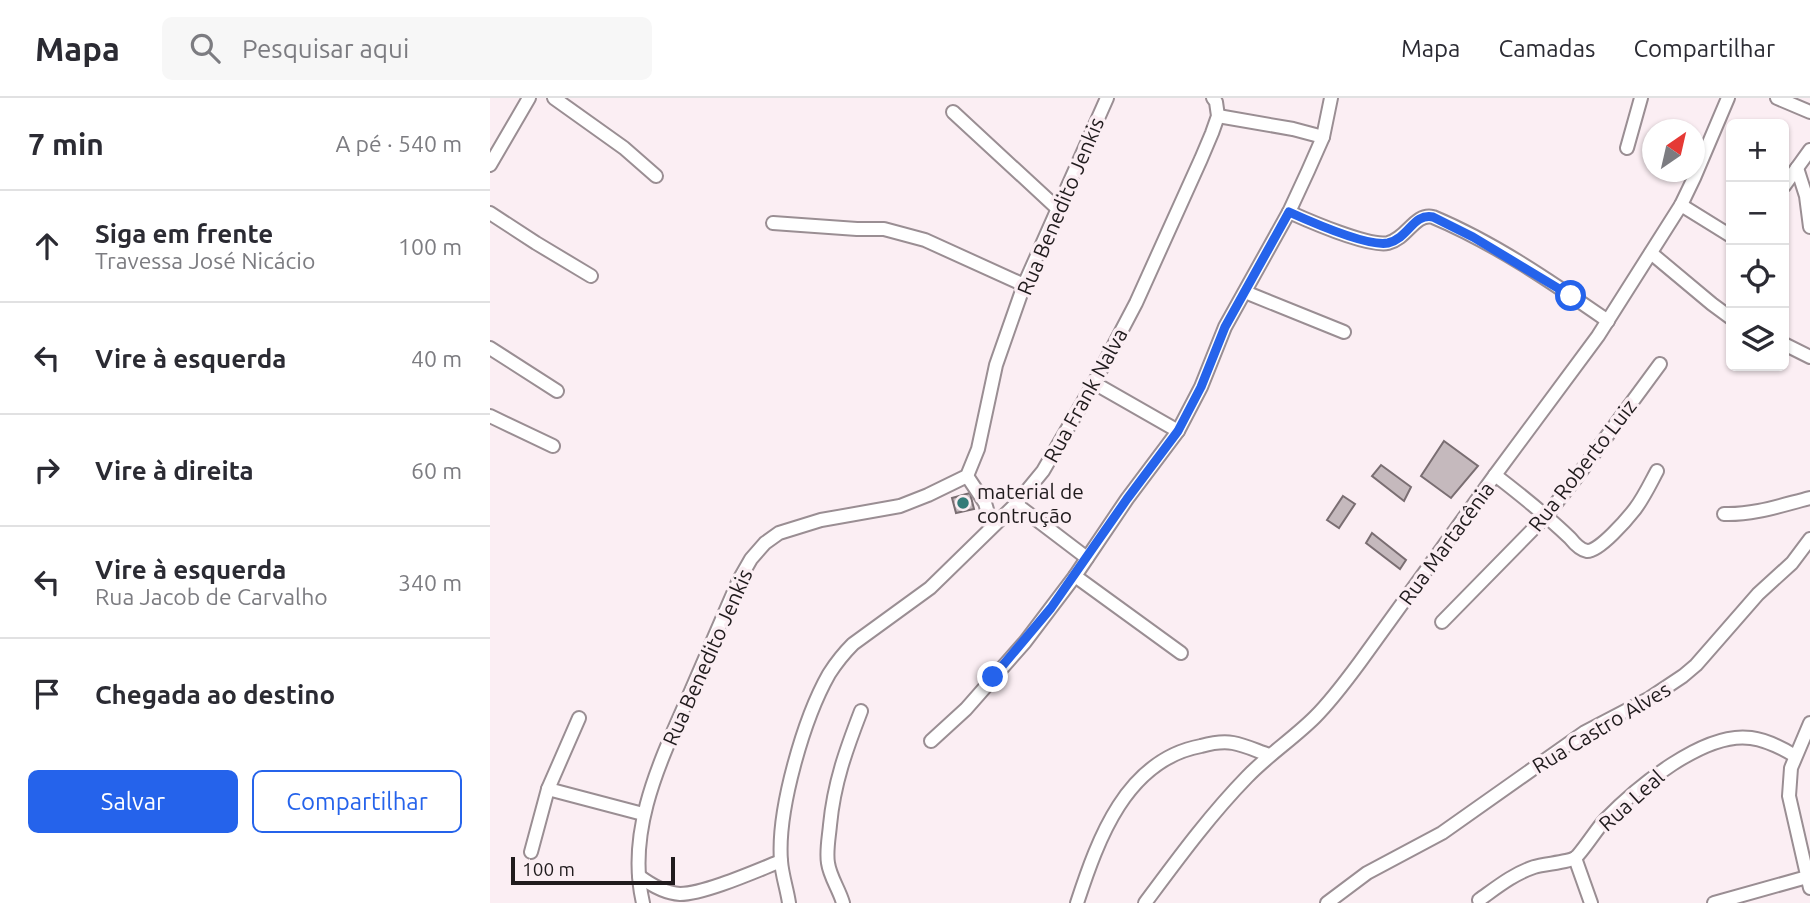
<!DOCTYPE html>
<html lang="pt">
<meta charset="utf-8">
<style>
:root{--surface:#fff;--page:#f7f7f7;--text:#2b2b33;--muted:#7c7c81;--line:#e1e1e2;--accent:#2563eb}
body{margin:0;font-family:Ubuntu,sans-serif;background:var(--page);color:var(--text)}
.controls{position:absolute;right:21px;top:21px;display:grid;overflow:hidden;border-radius:10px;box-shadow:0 2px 5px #0004}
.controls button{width:63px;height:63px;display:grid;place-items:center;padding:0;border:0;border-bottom:2px solid var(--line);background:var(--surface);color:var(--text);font:35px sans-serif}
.compass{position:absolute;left:1152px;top:21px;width:63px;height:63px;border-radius:50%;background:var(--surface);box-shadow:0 2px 5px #0004;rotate:34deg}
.scale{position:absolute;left:21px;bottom:18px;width:164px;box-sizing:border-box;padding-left:7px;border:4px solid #201b1d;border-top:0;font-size:19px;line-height:24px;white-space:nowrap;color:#201b1d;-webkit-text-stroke:5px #fbeef3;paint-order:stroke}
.stop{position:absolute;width:21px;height:21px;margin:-16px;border:5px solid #2563eb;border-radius:50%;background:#fff}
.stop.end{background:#2563eb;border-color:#fff;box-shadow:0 2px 7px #0008}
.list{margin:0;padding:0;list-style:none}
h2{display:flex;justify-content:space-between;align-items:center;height:91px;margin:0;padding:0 28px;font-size:30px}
h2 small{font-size:23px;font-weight:400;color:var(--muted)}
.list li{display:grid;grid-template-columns:46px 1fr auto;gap:21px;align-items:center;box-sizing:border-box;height:112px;padding:0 28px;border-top:2px solid var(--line)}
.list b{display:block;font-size:26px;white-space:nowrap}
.list p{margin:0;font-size:23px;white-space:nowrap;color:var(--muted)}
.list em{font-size:23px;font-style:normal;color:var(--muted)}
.actions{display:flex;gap:14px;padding:21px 28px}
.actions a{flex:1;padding:16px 0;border:2px solid var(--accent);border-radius:10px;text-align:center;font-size:24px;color:var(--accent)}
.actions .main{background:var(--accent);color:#fff}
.icon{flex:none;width:38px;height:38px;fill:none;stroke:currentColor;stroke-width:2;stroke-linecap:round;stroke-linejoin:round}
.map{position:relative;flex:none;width:1320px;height:805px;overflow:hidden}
header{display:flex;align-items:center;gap:42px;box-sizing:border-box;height:98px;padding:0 35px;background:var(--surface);border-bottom:2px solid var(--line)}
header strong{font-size:33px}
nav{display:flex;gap:38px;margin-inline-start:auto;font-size:24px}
.search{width:490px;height:63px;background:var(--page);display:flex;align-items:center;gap:18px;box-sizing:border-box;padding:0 24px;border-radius:10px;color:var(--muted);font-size:26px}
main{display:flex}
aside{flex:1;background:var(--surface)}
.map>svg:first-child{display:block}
</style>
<header>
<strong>Mapa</strong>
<div class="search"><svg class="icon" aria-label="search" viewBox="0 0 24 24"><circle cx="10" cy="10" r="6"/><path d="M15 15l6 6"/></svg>Pesquisar aqui</div>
<nav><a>Mapa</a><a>Camadas</a><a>Compartilhar</a></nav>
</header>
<main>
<aside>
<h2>7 min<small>A pé · 540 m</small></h2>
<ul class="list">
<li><svg class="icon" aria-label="ahead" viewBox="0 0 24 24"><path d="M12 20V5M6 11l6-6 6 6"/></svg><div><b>Siga em frente</b><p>Travessa José Nicácio</p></div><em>100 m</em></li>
<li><svg class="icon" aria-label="left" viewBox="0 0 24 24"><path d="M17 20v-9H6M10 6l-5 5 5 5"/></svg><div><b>Vire à esquerda</b></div><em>40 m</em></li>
<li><svg class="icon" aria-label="right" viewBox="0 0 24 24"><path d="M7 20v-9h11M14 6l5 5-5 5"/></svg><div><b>Vire à direita</b></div><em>60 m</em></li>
<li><svg class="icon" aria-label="left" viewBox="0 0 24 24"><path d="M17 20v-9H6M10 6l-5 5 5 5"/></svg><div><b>Vire à esquerda</b><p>Rua Jacob de Carvalho</p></div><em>340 m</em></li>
<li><svg class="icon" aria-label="arrive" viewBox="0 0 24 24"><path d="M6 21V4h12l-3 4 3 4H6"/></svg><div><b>Chegada ao destino</b></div></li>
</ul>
<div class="actions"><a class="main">Salvar</a><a>Compartilhar</a></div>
</aside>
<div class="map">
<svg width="1320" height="805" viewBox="0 0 1320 805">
<rect width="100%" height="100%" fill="#fbeef3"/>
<g fill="#c5b9bd" stroke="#7a6e72" stroke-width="2">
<path d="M954,343l34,25 -27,32 -30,-22z"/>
<path d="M891,367l30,22 -7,14 -32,-25z"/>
<path d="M480,395l4,16 -18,4 -4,-15z"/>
<path d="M853,398l12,8 -16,24 -12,-8z"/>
<path d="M882,435l34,27 -6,9 -34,-26z"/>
</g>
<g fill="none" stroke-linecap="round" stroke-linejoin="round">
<g stroke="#9a8e93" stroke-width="16">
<g id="minor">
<path d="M64,0l70,50 32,28"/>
<path d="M1287,0l33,14"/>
<path d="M463,14l105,97"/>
<path d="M728,18l75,13 30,8"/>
<path d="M1137,50l14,-50"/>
<path d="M0,67l39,-67"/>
<path d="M1307,70l9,28 4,31"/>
<path d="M1294,88l26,-36"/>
<path d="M1191,107l50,31"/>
<path d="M799,114c20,9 80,35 99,31 20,-5 26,-30 45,-26 62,26 120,66 175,104"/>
<path d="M0,115l46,30 55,33"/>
<path d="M283,125l84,6h27l41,11 99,45"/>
<path d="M1161,155l61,51 19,14"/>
<path d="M755,194l99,40"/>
<path d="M1294,246l26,13"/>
<path d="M0,250l67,43"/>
<path d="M604,285l84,48"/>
<path d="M0,318l63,30"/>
<path d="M1005,377c26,20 51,40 75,63 4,5 10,12 17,13 12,1 41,-33 48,-42 9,-12 15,-25 22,-38"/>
<path d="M477,378l18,27 7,23"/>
<path d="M526,406l71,54"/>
<path d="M1234,416c30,1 58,-9 86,-16"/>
<path d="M585,478l106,77"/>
<path d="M952,524l104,-106 33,-42 81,-110"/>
<path d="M1320,625l-19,45 -2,28 21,92"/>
<path d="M441,643l35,-32 59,-67 50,-66 52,-77 51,-68 23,-44 24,-60 64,-115 19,-41 15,-34 8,-39"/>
<path d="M58,691l95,25"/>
<path d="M41,754l17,-63 31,-71"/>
<path d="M1085,760l16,45"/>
<path d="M149,778c12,9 25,17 41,18 24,0 76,-23 101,-33"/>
<path d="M989,802c17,-12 34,-26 55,-33 9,-3 35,-5 41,-9 6,-4 23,-31 30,-38 31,-32 99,-89 146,-82 15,2 31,10 44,18"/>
<path d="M153,805c-17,-72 17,-141 45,-205 17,-39 34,-79 51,-118l12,-21 14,-16 14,-10 42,-13 79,-14 28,-11 39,-19 11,-27 18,-84 28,-80 83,-187"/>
<path d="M299,805c-2,-14 -7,-28 -8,-42 -4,-51 23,-143 48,-187 7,-11 15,-21 24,-30l77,-56 86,-84 27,-33 51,-88 42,-80 65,-144 11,-26 6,-17 -2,-14 -3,-4"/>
<path d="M353,805c-4,-14 -13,-26 -15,-40 -2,-12 1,-26 2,-38 4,-42 16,-75 31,-114"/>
<path d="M587,805c21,-64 49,-143 124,-157 11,-3 21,-5 32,-3 12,2 24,8 36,12"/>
<path d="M655,805c32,-43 64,-87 102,-126 21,-22 47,-39 68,-60 17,-17 31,-36 45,-55l135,-187 103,-139 83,-131 13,-27 34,-80"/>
<path d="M837,805l40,-30 75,-40 143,-101 65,-34 33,-22 13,-11 62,-71 34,-31 18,-24"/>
<path d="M1224,805l93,-26"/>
</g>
</g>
<use href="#minor" stroke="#fff" stroke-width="12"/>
</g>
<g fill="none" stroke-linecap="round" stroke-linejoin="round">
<path stroke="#2563eb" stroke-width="9" d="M503,579l58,-69 76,-109 51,-68 23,-44 24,-60 64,-115c20,9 79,35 99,31 21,-5 25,-30 45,-26l40,20 98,59"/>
</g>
<circle fill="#347c79" stroke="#fbeef3" stroke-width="2.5" cx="473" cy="405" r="7"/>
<g text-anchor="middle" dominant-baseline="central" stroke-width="7" stroke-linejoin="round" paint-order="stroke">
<g font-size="21" fill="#201b1d" stroke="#fbeef3">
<text transform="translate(570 108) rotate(-67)">Rua Benedito Jenkis</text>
<text transform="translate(595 297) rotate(-61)">Rua Frank Nalva</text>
<text transform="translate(1092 367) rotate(-52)">Rua Roberto Luiz</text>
<text transform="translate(956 445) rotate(-54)">Rua Martacênia</text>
<text transform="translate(217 559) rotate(-66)">Rua Benedito Jenkis</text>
<text transform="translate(1111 629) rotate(-31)">Rua Castro Alves</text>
<text transform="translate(1141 702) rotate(-42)">Rua Leal</text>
</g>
<g font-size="21" fill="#201b1d" stroke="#fbeef3" text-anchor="start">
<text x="487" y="393">material de<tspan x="487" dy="24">contrução</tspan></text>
</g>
</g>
</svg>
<div class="controls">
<button>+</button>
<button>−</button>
<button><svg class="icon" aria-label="locate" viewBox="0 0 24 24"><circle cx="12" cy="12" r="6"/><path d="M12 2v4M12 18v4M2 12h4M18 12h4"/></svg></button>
<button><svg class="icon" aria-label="layers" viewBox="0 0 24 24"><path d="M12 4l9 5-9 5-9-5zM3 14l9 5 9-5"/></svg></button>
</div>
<svg class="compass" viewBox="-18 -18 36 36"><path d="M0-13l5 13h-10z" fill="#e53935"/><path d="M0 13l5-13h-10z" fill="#7c7c81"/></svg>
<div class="scale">100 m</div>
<div class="stop" style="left:1081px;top:198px"></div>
<div class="stop end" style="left:503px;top:579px"></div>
</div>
</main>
